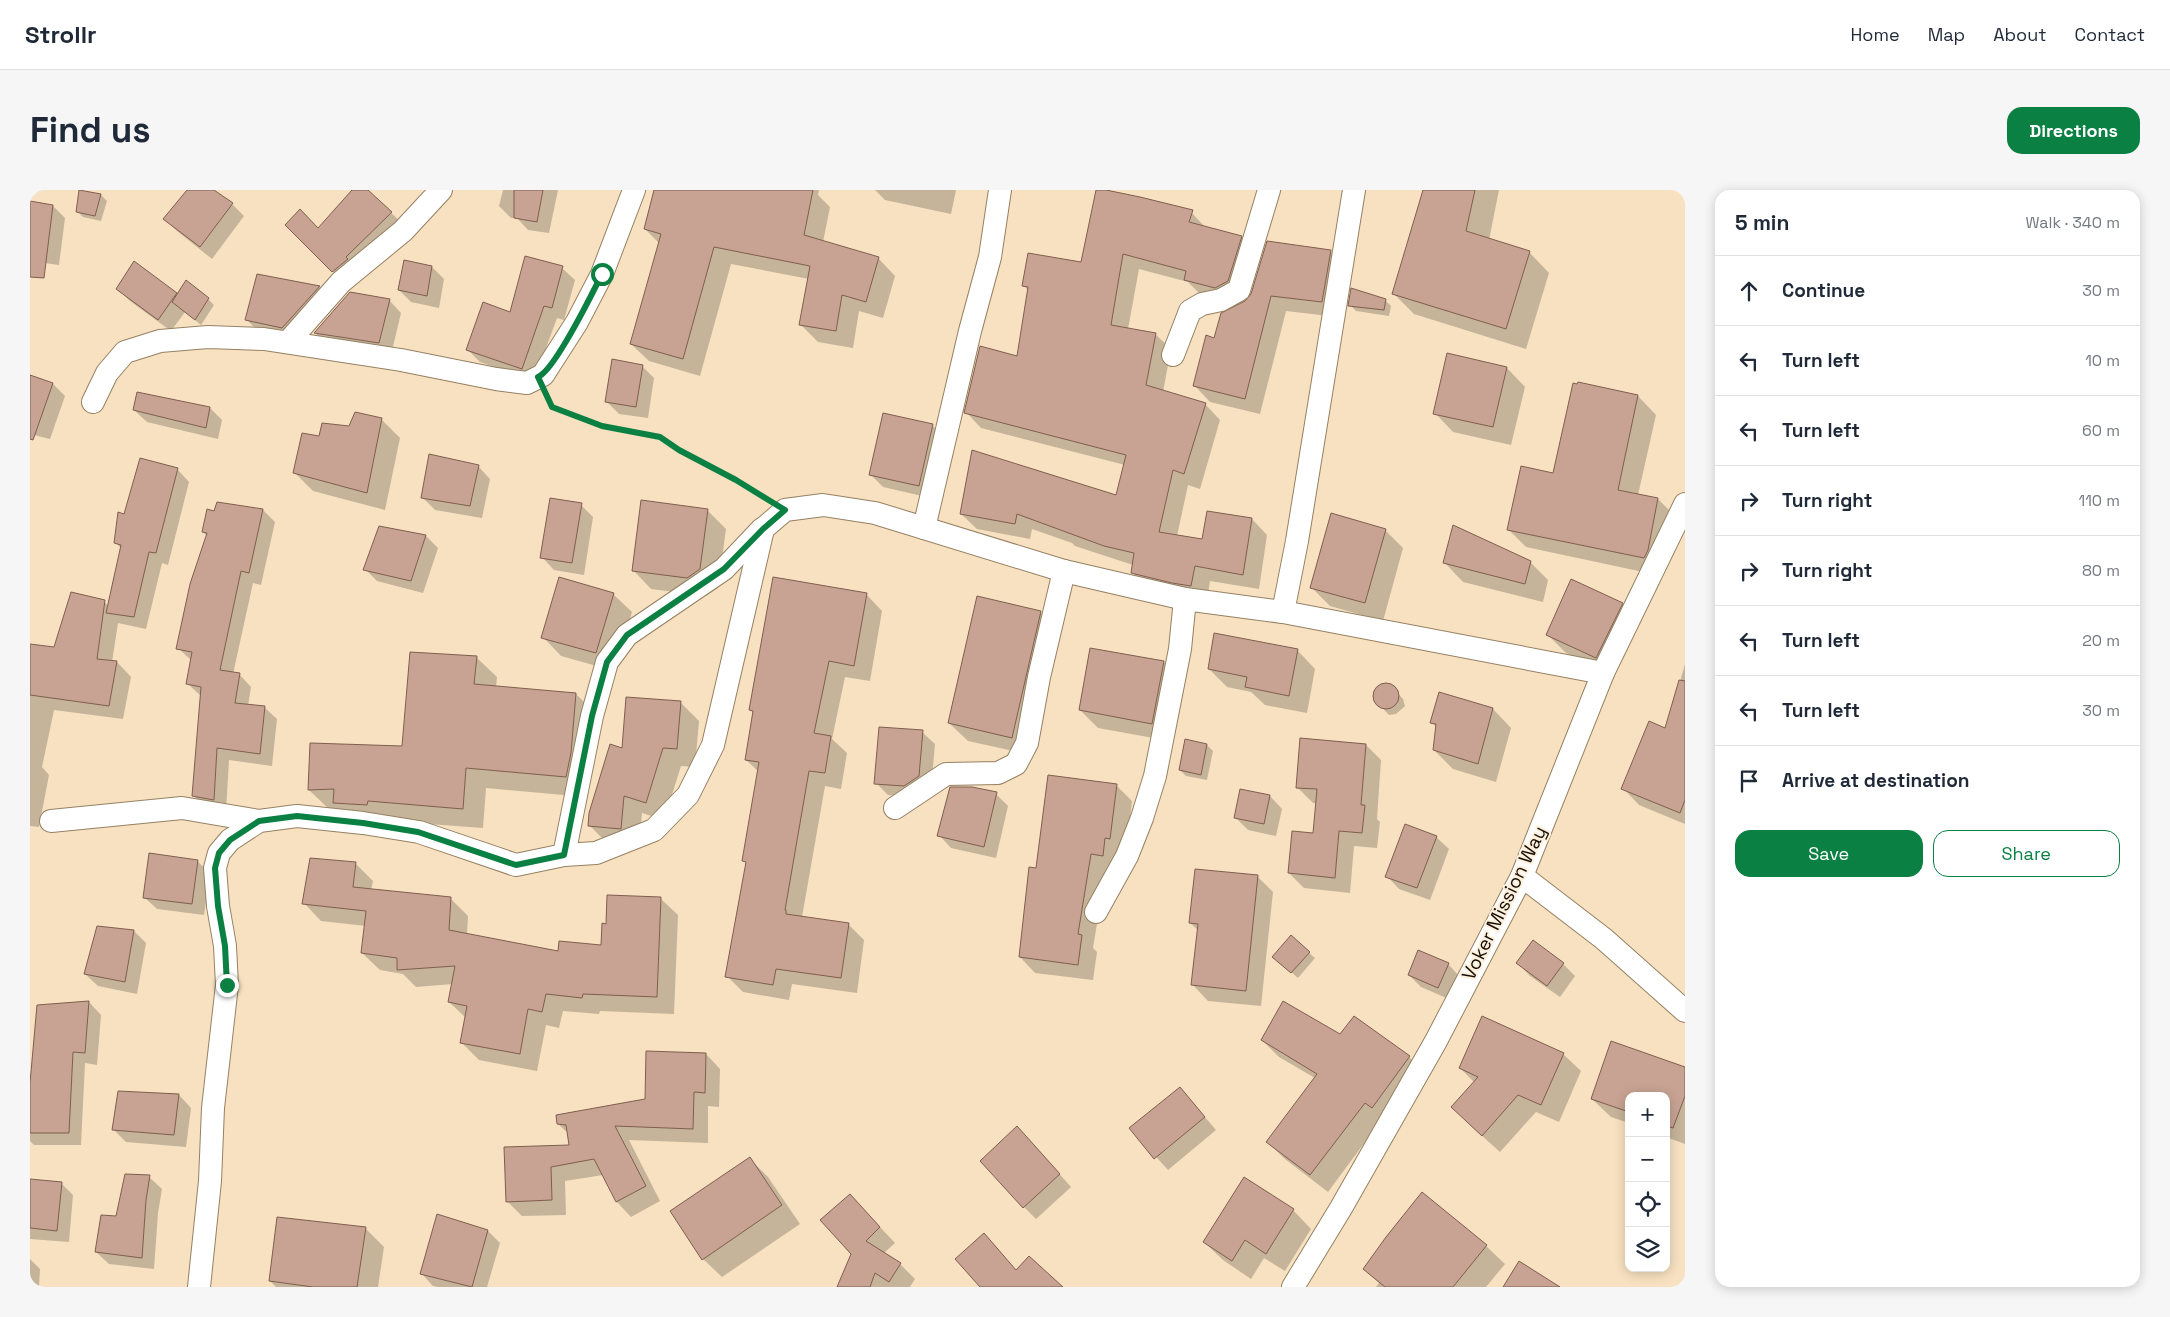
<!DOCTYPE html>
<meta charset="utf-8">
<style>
:root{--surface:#fff;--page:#f6f6f7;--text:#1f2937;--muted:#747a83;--line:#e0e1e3;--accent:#0b8043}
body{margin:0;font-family:"Space Grotesk",sans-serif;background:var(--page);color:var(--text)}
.controls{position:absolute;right:15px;bottom:15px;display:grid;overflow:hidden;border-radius:10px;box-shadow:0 2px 12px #0003}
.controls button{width:45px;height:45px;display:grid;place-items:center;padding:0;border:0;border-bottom:1px solid var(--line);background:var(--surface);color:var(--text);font:25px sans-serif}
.stop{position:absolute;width:15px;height:15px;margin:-11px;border:4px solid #0b8043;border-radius:50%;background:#fff}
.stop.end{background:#0b8043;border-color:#fff;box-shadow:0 1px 5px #0008}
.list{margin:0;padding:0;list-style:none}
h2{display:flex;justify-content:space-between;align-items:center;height:65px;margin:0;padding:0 20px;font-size:21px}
h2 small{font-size:16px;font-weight:400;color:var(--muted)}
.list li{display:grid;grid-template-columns:32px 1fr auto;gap:15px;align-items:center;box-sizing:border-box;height:70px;padding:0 20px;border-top:1px solid var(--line)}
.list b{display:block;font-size:19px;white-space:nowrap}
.list em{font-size:16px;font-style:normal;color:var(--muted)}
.actions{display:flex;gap:10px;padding:15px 20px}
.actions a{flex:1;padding:11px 0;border:1px solid var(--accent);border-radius:15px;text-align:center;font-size:18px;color:var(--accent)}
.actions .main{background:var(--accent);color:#fff}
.icon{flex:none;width:28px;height:28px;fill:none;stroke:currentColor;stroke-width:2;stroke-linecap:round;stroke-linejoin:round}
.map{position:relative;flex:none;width:1655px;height:1097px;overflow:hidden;border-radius:15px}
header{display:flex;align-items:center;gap:30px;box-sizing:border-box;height:70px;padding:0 25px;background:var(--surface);border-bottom:1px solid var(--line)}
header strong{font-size:24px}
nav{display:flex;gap:28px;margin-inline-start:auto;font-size:18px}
.intro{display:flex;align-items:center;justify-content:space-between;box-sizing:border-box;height:120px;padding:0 30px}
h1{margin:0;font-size:35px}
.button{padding:12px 22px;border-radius:15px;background:var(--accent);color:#fff;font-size:18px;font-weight:700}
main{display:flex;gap:30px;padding:0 30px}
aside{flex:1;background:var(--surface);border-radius:15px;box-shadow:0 2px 12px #0003}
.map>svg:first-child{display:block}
</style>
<header>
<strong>Strollr</strong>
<nav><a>Home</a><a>Map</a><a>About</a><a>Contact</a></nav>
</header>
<div class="intro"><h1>Find us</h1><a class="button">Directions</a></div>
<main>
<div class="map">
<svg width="1655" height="1097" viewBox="0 0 1655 1097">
<rect width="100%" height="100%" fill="#f7e1c0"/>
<g fill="#0003">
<path d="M159,0h23l20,14 12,12 -32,43 -35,-28 -13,-12z"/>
<path d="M323,0h14l37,35 -59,59 -58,-59 31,4z"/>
<path d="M473,0h55l-9,43 -21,-3 -11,-12h-6l-12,-12z"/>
<path d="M625,0h164l-1,5 12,12 -7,35 55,16 17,18 -12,42 -24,-7 -6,37 -35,-6 -17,-17 8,-46 -78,-15 -31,112 -51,-15 -18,-17 28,-101 -14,-14z"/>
<path d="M845,0h81l-5,24 -66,-14z"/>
<path d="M1067,0l93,21 15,16 36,10 16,15 -14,45 -42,-2 -13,-13 -49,-13 -11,60 27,5 16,15 -8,43 42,12 15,16 -20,69 -12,-4 -11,51 26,4 5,-28 44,7 15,16 -8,54 -49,-8 -3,20 -60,-13 -15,-16 1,-7 -58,-19 -3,-3 -40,-14 -2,10 -53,-10 -16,-15 156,-17 8,-32 -144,-37 -15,-16 52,-54 11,-67 -6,-6 59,-21z"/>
<path d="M1394,0h75l-10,50 40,12 20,21 -23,76 -112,-35 -21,-21z"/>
<path d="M50,1l21,4 6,6 -6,20 -18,-4 -6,-6z"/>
<path d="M0,12l23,4 12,12 -6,47 -29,-4z"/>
<path d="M1300,61l16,15 -8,51 -52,-6 -26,103 -50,-12 -15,-16 20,-47 31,-37z"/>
<path d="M104,73l44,33 30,3 6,6 -13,20 -16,-13 -14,19 -41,-30 -12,-12z"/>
<path d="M402,77l12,12 -5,29 -28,-6 -12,-12z"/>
<path d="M532,78l13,12 -11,40 -7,-2 -23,63 -54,-19 -12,-12z"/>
<path d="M228,86l61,11 12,12 -36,41 -36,-8 -12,-12z"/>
<path d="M359,110l12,13 -10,42 -64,-10 -12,-12z"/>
<path d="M1355,110l6,6 -2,10 -33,-5 -6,-6z"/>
<path d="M1418,164l59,14 18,19 -14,58 -58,-13 -18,-19z"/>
<path d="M612,176l12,12 -6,40 -29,-4 -13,-13z"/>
<path d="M0,186l23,8 12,12 -15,43 -20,-5z"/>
<path d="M1549,194l59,12 18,19 -18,80 20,4 18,18 -14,59 -136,-29 -18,-18 46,-54z"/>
<path d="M108,204l72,14 12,12 -4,19 -71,-17 -13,-12z"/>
<path d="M351,229l19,19 -15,72 -72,-19 -19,-19 26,-35z"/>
<path d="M902,235l12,13 -13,60 -48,-11 -12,-12z"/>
<path d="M448,276l12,13 -8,39 -47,-8 -13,-13z"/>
<path d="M147,279l12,13 -21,83 -6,-2 -16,66 -28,-6 -6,39h5l14,15 -8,42 -69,-9 -12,57 7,8 -10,52 -9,-1v-180l25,2 49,-47 4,5 14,-57 -7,-7 10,-27z"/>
<path d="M551,315l12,12 -9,58 -30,-5 -12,-13z"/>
<path d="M233,320l12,12 -14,63 -8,-2 -20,91h6l12,13 -3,19 16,1 13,12 -5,47 -43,-6 -3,52 -20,-4 -12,-12 8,-99 -14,-13 4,-23 -14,-13 29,-112 -4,-4 12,-20z"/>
<path d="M677,320l19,19 -8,59 -12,8 -55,-7 -18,-19z"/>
<path d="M350,337l46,9 12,12 -15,45 -46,-12 -12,-12z"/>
<path d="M1355,340l18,18 -20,73 -53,-15 -19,-19z"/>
<path d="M1500,372l18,18 -5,22 -80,-20 -18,-19z"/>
<path d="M583,404l19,18 -17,59 -54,-15 -18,-19z"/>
<path d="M836,404l16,17 -12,70 -25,-4 -13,62 15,14 -6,36 -16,-3 -23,131 46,7 16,16 -7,53 -65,-9 -3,16 -46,-8 -16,-16 20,-112 -3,-3 15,-89 -13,-12 8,-47 -4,-3z"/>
<path d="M1592,414l18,18 -26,53 -48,-22 -18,-18z"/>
<path d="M1010,422l19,19 -28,124 -63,-14 -19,-18z"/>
<path d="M1267,460l18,19 -8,44 -42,-8 -14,-13 -24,-5 -18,-18z"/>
<path d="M446,467l21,20 -1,10 80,7 20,20 -10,83 -100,-9 -3,40 -95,-7 -58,-11 -21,-20 94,-43z"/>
<path d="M1134,472l18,18 -12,61 -72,-13 -18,-18z"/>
<path d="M1655,474v37l-8,-8z"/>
<path d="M1352,495l9,1 12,13 2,7 -9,8 -7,1 -14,-15v-9z"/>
<path d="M1410,503l53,16 18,19 -15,54 -43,-13 -19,-19 3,-22 -6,-6z"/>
<path d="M650,512l19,19 -4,46 -14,-1 -17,54 -22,-7 -3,34 -31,-3 -18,-18 34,-77z"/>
<path d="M892,542l13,12 -4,45 -15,9 -28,-3 -12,-12z"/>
<path d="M1655,548v86l-46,-19 -16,-17z"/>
<path d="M1177,555l6,6 -6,29 -21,-4 -6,-6z"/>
<path d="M1336,555l15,15 -4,59 3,3 -3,26 -23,-2 -4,47 -46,-5 -15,-15 25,-39 3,-31h-4l-16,-16z"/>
<path d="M1019,587l68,9 15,15 -6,53 -8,17 -12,-2 -13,79 4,4 -4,28 -58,-7 -15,-16 17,-87z"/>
<path d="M941,598l25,6 12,12 -12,52 -45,-10 -12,-13 10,-46z"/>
<path d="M1240,606l12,13 -6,27 -28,-6 -12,-12z"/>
<path d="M1406,647l13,12 -19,51 -31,-11 -12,-13z"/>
<path d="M167,671l13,12 -6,42 -47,-6 -13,-12z"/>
<path d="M325,673l18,18 -2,9 80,9 17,17 -1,19 93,17 42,-6 5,-21 53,-27 18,17 -4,99 -74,-3 -1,3 -36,-3 -4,17 -13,-3 -9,46 -58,-11 -17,-17 4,-25 -17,-16 4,-18 -37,3 -13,-13 -23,-4 -18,-17 4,-27 -45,-5 -17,-18z"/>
<path d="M1227,686l16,16 -12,114 -53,-5 -15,-16 6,-54 -9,-8z"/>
<path d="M104,741l12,12 -9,51 -39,-8 -13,-12z"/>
<path d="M1279,763l6,5 -17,20 -18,-16z"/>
<path d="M1488,773l45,1 12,12 -15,21 -30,-21z"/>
<path d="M1418,774l12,13 -9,23 -30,-13 -12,-12z"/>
<path d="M59,812l12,13 -4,50 -12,-2 -4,82h-47l-4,-4v-58z"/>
<path d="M1311,846l68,21 17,17 -44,45 -54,73 -43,-33 -18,-17 48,-64 -36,-21 -17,-17z"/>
<path d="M676,864l14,15 -1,38 -11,-1v37l-79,-3 31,61 -29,16 -14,-15 -14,-27 -38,6 1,34 -44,1 -15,-15 64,-55 -2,-12 -11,-10 88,-24z"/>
<path d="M1533,864l18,17 -22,51 -23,-10 -36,40 -30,-27 5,-42 -15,-15z"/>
<path d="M1655,879v75l-19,-7v-41h-37v27l-18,-6 -19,-18z"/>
<path d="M1150,898l36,42 -48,40 -37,-41z"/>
<path d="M149,905l12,13 -5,39 -60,-5 -12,-12z"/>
<path d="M999,950l42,47 -35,32 -12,-12z"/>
<path d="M720,969l18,18 32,47 -78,53 -19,-18 -31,-47z"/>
<path d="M119,987l13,12 -4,24 -4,56 -45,-5 -13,-12 21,-35z"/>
<path d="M0,990l31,3 12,12 -4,47 -39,-3z"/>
<path d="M1263,1020l18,19 -26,42 -21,-13 -13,21 -28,-19 -19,-18z"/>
<path d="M835,1021l30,32 -11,10 16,11 15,15 -5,8h-72l14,-34z"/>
<path d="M335,1038l19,19 -6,40h-102l-6,-6z"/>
<path d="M458,1041l12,12 -13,44h-49l-5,-1 -12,-13z"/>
<path d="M1456,1056l19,18 -19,23h-110l3,-4 -14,-14z"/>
<path d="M0,1069l10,10 -1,18h-9z"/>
</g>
<g fill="#c8a393" stroke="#7f5e4f">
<path d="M49,0l22,4 -6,22 -19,-4z"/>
<path d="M157,0h27l19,13 -33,44 -37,-28z"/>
<path d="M322,0h16l24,22 -46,45 2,2 -16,13 -47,-47 15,-16 18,19z"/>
<path d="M484,0h29l-6,32 -23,-4z"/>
<path d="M624,0h159l-9,45 75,22 -13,45 -24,-7 -6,36 -37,-6 11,-59 -96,-19 -31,112 -53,-15 31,-110 -17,-5z"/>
<path d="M1066,0h10l34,7 53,13 -4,12 53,14 -14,45 -13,7 -31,-8 2,-9 -63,-17 -12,71 45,8 -10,52 60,18 -22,71 -11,-4 -14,62 43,7 5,-28 45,7 -9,57 -48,-9 -4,20 -19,-3 -41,-10 3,-20 -30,-7 -87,-32 -2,10 -55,-10 12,-64 144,45 10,-40 -162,-42 16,-67 37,10 11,-69 -6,-1 6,-33 53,9z"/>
<path d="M1393,0h52l-9,41 64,20 -24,78 -114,-35z"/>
<path d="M0,11l23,4 -9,73 -14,-1z"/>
<path d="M1237,51l64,9 -9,52 -51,-6 -26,103 -52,-13 13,-51 8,3 7,-25 24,-12 6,-7z"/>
<path d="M495,66l38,10 -11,42 -8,-2 -22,63 -56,-19 17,-48 27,10z"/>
<path d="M374,70l28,6 -5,30 -29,-6z"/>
<path d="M104,71l43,32 -19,27 -42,-31z"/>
<path d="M227,84l63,12 -38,42 -37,-8z"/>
<path d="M156,90l23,18 -14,22 -23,-18z"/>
<path d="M1321,98l35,11 -2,11 -36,-4z"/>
<path d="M320,102l40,7 -11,44 -65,-10z"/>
<path d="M1417,163l60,14 -14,60 -60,-13z"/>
<path d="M582,169l31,6 -7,42 -31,-5z"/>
<path d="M0,185l23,8 -20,57 -3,-1z"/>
<path d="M1548,192l60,13 -20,95 40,8 -10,52 -4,8 -137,-28 14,-64 32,7 20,-90 4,1z"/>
<path d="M107,202l73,15 -4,21 -73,-18z"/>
<path d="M325,222l27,6 -15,75 -74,-20 9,-40 17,3 3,-13 27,3z"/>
<path d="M853,223l50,11 -14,62 -50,-11z"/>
<path d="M399,264l50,11 -9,41 -49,-8z"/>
<path d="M110,268l38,10 -22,85 -7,-1 -15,65 -28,-4 15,-68 -7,-2 4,-31 6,2z"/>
<path d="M520,308l32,5 -10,60 -32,-5z"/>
<path d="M611,310l67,9 -8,60 -13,9 -55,-7z"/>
<path d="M187,312l46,7 -14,64 -8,-2 -21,99 20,3 -5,30 30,3 -5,48 -43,-6 -3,52 -22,-4 9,-109 -15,-3 6,-32 -16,-3 14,-65 17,-51 -5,-1 5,-23 7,2z"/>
<path d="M1301,323l55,16 -21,74 -55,-15z"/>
<path d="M1423,335l78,36 -6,23 -82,-21z"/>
<path d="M349,336l47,9 -15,46 -48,-11z"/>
<path d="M529,387l55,16 -18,60 -55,-15z"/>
<path d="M743,387l94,16 -13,73 -25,-5 -15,72 17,3 -6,37 -16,-2 -24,139h1v4l63,9 -8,55 -65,-9 -3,16 -48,-8 21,-115 -4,-1 17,-99 -14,-2 8,-49 -4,-1z"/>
<path d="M1541,389l52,24 -27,55 -50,-23z"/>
<path d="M41,402l34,8 -8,59 20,2 -8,45 -79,-11v-51l24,3z"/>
<path d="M947,406l64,15 -29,127 -64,-15z"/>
<path d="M1184,443l84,16 -9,47 -44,-9 2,-10 -39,-8z"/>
<path d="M1060,458l74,13 -12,63 -73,-14z"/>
<path d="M380,462l67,4 -3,28 102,9 -5,60 -5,24 -100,-9 -3,41 -95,-8 -1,4 -34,-2 1,-14 -26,1 2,-47 92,3z"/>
<path d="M1649,490l6,1v119l-5,13 -59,-24 28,-68 16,7z"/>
<circle cx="1356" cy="506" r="13"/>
<path d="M1409,502l54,16 -15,56 -45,-14 3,-26 -6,-1z"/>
<path d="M596,507l55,4 -4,48 -14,-1 -17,55 -22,-7 -3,33 -33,-3 1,-13 21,-69 12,4z"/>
<path d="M849,537l44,3 -4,46 -15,10 -30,-2z"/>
<path d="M1270,548l66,6 -5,61h4l-3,28 -23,-2 -4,47 -47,-5 4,-42 21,2 4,-44 -21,-1z"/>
<path d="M1155,549l22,5 -6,31 -22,-5z"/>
<path d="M1018,585l69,9 -7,55 -5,-1 -2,18 -12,-2 -13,80 4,1 -4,30 -59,-8 10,-90 7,1z"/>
<path d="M920,597h22l25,5 -13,55 -47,-11z"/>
<path d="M1210,599l30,6 -6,29 -30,-6z"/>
<path d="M1375,634l32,12 -20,52 -32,-11z"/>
<path d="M119,663l49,7 -6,44 -49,-6z"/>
<path d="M280,668l46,4 -3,25 98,10 -2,33 109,21 1,-10 42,4 1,-22 4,1 1,-29 54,2 -4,100 -74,-3 -1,4 -36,-4 -4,18 -14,-3 -8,45 -60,-11 7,-37 -19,-4 7,-36 -58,4v-12l-36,-5 5,-42 -64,-7z"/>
<path d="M1165,679l63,6 -12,116 -55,-6 7,-61 -9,-1z"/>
<path d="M67,736l37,4 -9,52 -41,-8z"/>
<path d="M1261,745l19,17 -19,21 -19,-16z"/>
<path d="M1503,750l31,23 -17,23 -31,-23z"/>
<path d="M1388,760l31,13 -11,25 -30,-13z"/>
<path d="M59,811l-4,52 -12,-1 -4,81h-39v-50l7,-78z"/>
<path d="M1253,811l57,33 14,-18 56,40 -38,52 -7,-5 -55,72 -44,-33 51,-68 -56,-34z"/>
<path d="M1452,826l82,37 -23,52 -23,-10 -36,41 -31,-29 27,-30 -19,-9z"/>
<path d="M1581,851l74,26v29l-12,32 -7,-2v-30h-37v16l-38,-13z"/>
<path d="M616,861l60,2 -1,40 -11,-1 -1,37 -78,-3 31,60 -30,16 -22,-43 -43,8 1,33 -46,2 -2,-55 65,-2 -3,-20 -9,-1 -1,-9 89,-16z"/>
<path d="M1150,897l25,30 -51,42 -25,-31z"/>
<path d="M88,901l61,3 -5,41 -62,-5z"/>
<path d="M987,936l43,48 -37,34 -43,-47z"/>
<path d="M720,967l32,48 -80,55 -32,-49z"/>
<path d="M95,984l25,1 -4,25 -4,58 -47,-6 6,-37 15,1z"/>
<path d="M1214,987l50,32 -28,45 -21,-14 -13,21 -29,-19z"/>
<path d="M0,989l32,3 -5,49 -27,-3z"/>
<path d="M1392,1002l65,53 -34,42h-68l-22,-18 23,-32z"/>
<path d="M820,1004l30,33 -14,14 35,22 -12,19 -14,-9 -5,14h-33l14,-33 -31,-34z"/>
<path d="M407,1024l51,16 -16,57 -52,-13z"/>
<path d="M247,1027l89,10 -9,60h-44l-44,-6z"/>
<path d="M954,1043l32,37 13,-14 34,31h-83l-25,-28z"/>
<path d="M1489,1071l41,26h-57z"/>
</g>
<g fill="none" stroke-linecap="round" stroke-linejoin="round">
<g stroke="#958163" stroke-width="24">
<g id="street">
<path d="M258,152l53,-60 62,-51 38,-41"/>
<path d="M1143,165l17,-44 12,-7 19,-4 18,-10 30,-100"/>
<path d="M63,212l14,-29 18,-21 35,-11 48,-4 56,2 137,21 95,19 31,4 16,-8 34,-53 25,-48 32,-84"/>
<path d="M894,338l46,-197 20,-74 10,-67"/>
<path d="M1253,422l14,-71 57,-351"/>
<path d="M865,618l51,-34 52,-1 18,-9 11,-21 12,-66 25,-106"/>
<path d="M21,631l131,-13 77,13"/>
<path d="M534,665l28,-139 15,-54 20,-27 97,-66 38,-40"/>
<path d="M1492,686l82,63 81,72"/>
<path d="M1066,722l31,-56 15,-38 13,-42 25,-127 5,-50"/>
<path d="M169,1097l11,-106 3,-73 14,-123 -2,-39 -7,-40 -3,-38 4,-15 11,-13 29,-19 38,-5 66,7 56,9 97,33 48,-10 32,-2 58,-23 34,-35 25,-50 50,-216 22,-19 38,-5 52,8 189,58 121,28 98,13 320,61"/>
<path d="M1263,1097l48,-79 95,-167 86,-165 81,-203 82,-169"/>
</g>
</g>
<path stroke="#9e8e76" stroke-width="3" stroke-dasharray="5 2.5" stroke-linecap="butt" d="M518,209l4,8 50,20 58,10 19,12 57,31 27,17"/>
<use href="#street" stroke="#fff" stroke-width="22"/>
</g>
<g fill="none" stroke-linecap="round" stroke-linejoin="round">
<path stroke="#0b8043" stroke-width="6" d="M197,795l-2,-39 -7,-40 -3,-38 4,-15 11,-13 29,-19 38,-5 66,7 55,9 98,33 48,-10 28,-139 15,-54 20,-27 97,-66 39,-40 22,-19 -49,-30 -57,-30 -19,-13 -58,-11 -50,-19 -14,-30c17,-7 54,-83 64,-103"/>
</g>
<g text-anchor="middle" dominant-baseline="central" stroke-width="4" stroke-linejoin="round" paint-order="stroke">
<g font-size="19" fill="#150d04" stroke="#fdf0dc">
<text transform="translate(1474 713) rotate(-64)">Voker Mission Way</text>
</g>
</g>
</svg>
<div class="controls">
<button>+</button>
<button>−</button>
<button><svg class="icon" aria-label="locate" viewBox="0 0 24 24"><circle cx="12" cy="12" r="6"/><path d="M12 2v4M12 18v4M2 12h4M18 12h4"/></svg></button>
<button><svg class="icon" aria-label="layers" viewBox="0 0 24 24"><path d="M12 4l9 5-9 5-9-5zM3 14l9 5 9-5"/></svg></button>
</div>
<div class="stop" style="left:572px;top:84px"></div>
<div class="stop end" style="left:197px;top:795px"></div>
</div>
<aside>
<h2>5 min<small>Walk · 340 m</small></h2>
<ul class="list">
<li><svg class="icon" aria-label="ahead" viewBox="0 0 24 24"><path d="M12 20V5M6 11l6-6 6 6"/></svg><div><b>Continue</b></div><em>30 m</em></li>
<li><svg class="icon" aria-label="left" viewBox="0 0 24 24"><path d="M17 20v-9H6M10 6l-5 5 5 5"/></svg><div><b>Turn left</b></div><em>10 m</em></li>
<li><svg class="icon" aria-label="left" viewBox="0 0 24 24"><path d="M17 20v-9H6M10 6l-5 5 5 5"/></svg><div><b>Turn left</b></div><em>60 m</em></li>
<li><svg class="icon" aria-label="right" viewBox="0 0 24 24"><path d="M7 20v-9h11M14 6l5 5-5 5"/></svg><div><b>Turn right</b></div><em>110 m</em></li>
<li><svg class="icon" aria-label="right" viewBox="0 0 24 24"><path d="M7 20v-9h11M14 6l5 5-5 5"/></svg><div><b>Turn right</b></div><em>80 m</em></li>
<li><svg class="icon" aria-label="left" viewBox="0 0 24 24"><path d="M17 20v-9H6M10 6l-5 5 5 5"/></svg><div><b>Turn left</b></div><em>20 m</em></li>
<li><svg class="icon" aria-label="left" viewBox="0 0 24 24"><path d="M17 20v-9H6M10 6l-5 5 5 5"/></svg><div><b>Turn left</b></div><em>30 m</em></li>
<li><svg class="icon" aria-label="arrive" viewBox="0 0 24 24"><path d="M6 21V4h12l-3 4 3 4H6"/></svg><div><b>Arrive at destination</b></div></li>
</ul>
<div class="actions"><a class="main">Save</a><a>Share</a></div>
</aside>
</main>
